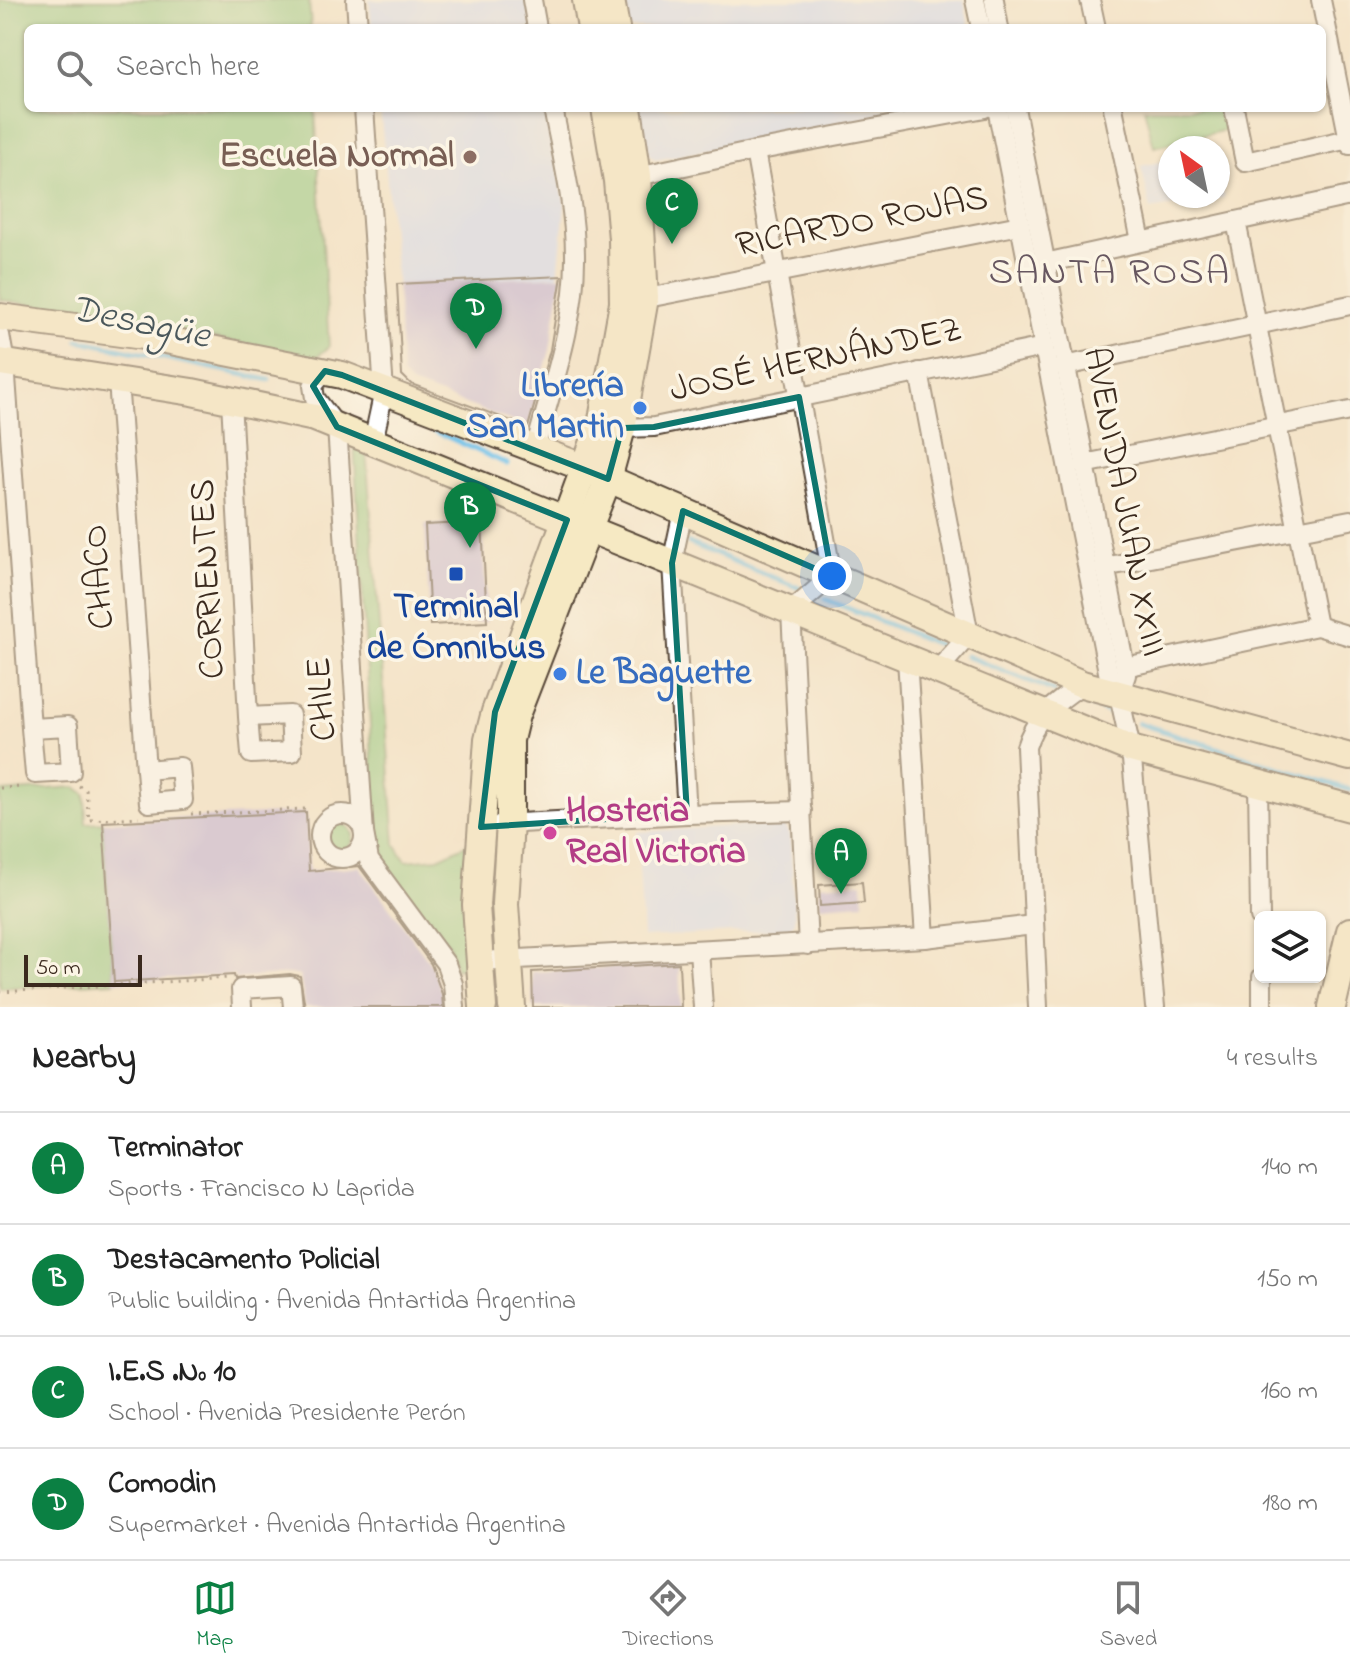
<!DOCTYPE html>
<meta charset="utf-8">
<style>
:root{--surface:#fff;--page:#f2f2f2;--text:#222;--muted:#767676;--line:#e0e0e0;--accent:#0b8043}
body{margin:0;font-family:"Indie Flower",sans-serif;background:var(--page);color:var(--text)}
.controls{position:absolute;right:24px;bottom:24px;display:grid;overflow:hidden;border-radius:12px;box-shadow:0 2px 6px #0004}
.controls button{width:72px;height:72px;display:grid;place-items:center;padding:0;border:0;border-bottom:2px solid var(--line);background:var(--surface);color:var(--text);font:40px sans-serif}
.compass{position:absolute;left:1158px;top:136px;width:72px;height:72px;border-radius:50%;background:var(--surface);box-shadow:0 2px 6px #0004;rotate:327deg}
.scale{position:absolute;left:24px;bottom:20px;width:118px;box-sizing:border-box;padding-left:8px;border:4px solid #3b2a1e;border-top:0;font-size:22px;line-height:28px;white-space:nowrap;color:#3b2a1e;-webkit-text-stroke:6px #fcf5e5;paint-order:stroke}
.you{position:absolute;left:832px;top:576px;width:28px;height:28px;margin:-20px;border:6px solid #fff;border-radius:50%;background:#1a73e8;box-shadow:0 0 0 12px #1a73e833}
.badge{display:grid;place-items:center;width:52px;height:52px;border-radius:50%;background:var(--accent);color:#fff;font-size:26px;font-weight:700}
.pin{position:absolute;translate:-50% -66px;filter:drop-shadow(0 2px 4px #0008)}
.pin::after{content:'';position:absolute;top:42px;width:28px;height:24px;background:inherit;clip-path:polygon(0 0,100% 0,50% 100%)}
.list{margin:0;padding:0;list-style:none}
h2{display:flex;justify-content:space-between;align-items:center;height:104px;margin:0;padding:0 32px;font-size:34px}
h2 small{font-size:26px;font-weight:400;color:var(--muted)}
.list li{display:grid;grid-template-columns:52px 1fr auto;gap:24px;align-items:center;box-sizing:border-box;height:112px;padding:0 32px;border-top:2px solid var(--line)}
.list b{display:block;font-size:30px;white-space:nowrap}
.list p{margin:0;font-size:26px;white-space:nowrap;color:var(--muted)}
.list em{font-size:26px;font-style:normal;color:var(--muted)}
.icon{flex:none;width:44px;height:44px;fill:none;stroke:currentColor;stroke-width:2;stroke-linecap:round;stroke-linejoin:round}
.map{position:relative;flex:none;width:1350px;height:1007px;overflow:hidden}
.search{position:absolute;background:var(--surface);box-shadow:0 2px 6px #0004;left:24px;right:24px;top:24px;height:88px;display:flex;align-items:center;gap:20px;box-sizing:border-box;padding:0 28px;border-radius:12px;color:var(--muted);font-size:30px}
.sheet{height:552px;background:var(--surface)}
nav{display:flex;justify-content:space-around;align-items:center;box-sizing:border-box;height:112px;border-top:2px solid var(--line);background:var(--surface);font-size:22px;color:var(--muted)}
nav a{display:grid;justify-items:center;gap:4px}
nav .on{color:var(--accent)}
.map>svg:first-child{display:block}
</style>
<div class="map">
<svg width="1350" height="1007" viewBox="0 0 1350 1007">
<rect width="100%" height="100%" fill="#fcf5e5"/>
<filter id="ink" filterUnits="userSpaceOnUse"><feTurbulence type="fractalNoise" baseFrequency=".0125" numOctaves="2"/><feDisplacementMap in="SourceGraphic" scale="16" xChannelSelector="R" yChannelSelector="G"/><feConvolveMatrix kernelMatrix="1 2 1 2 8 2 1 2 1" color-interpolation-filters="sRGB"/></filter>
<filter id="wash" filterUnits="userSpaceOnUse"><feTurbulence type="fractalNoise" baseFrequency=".006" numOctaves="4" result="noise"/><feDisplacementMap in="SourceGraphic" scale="32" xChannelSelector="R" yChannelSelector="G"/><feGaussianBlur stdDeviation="1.8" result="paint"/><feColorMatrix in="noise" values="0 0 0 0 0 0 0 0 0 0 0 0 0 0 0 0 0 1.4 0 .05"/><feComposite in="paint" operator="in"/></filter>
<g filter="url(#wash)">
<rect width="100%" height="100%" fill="#f4e4c9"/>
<g fill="#cedafa">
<path d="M369,0h157l6,28h-160z"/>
<path d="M618,0h346l5,28h-345z"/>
<path d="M380,108h167l18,97 -7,71 -161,8z"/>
<path d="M639,108h286l-269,52 -7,-5z"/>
<path d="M1170,160v36h48v-30l6,31 -73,13 -10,-44z"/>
<path d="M783,823l7,11 5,88 -6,7 -146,8 -6,-105z"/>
</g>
<g fill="#8bc77d" stroke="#63784e" stroke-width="2">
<path d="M0,0h309l2,28h-283v80h287l14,239 -15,12 -230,-47 -84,-12z"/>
<path d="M1144,108h77l5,22 -72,17z"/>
<path d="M354,444l12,4 29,396 11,17 32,-3 30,-14 6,113 -9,10 -9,2 -7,-24 -71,-80z"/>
<path d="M76,787l9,7 1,29 17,-1 11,160 -114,6v-196z"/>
<circle cx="340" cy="837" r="13"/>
</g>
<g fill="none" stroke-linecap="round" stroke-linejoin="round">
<g stroke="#6dc1ea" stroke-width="5">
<path d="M78,340l191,40"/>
<path d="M393,412l114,52"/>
<path d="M689,543l110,45"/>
<path d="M825,599l117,47"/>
<path d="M966,656l88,35"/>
<path d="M1080,701l30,12"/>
<path d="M1138,723l212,67"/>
</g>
</g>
<g id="blocks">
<g fill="#baabda">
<path d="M562,276l-12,74 -22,77 -117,-43 -9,-9 -5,-91z"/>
<path d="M482,522l5,100 -57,3 -5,-100z"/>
<path d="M306,812l3,59 50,-5 72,98 11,30 1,13h-138l-5,-31 -10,-2 -55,5 -1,-4 -120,7 -11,-160z"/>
<path d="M862,882l2,21 -44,3 -1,-21z"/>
<path d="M679,963l2,44h-148l-1,-35z"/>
</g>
</g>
</g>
<g filter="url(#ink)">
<use href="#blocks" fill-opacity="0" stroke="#574638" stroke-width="2"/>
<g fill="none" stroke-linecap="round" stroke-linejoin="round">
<g stroke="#574638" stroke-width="22">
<g id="street">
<path d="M356,0l2,28"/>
<path d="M532,0l5,28"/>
<path d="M975,0l6,28"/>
<path d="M994,0l5,28"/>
<path d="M1090,0l6,28"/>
<path d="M1321,0l29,145"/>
<path d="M364,108l20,283 -11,51"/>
<path d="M997,108l112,569 10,18 12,54 24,258"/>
<path d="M1015,108l110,559 1,8 -7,20"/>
<path d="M1113,108l28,133"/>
<path d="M1234,108l11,54 104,-23"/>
<path d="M755,151l77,425 -41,35 17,334"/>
<path d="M628,178l127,-27 230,-43"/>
<path d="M1236,221l81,405"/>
<path d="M1045,263l305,-67"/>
<path d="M637,300l383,-75"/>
<path d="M0,335l5,28 26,365 4,46 36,-2 -3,-46 -37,2"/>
<path d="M1065,366l285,-61"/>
<path d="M325,371l-12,15 2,12 22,29 27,406 5,27 77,104 7,20 2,23"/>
<path d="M919,372l50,263 -32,36"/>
<path d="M118,380l28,390 3,33 34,-3 -3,-33 -34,3"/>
<path d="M231,400l17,317 3,37 41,-2 -2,-37 -42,2"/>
<path d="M612,424l10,4 32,-1 390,-80"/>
<path d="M535,449c17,-63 41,-128 40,-194 0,-49 -13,-99 -22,-147"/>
<path d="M1084,464l266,-53"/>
<path d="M683,511l-11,52 15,251"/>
<path d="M1104,567l246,-47"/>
<path d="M907,659l18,279"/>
<path d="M1125,667l192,-41 33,10"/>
<path d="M1258,783l2,134"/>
<circle cx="342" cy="836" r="22"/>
<path d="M501,824l186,-10 115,-3"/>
<path d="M699,950l4,57"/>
<path d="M480,961l445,-23 108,-13"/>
<path d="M1262,977v30"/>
<path d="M242,1007l-1,-18 50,-3 2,21"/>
<path d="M1038,1007l-12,-260c10,-33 30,-43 56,-63"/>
</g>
</g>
<g stroke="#574638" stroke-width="30">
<g id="secondary">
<path d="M586,0l5,28"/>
<path d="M611,0l5,28"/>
<path d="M0,317l151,20 191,38 230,88 510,221 268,73"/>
<path d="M0,362l192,30 123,26 816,331 219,59"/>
<path d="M483,1007l-7,-102 12,-166 7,-27 107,-292 21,-117 -1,-64 -5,-58 -12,-73"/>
<path d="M512,1007l-7,-103 5,-81v-83l6,-25 92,-236 14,-51 23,-130 -7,-122 -10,-68"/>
<path d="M1332,1007l18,-76"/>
</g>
</g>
<g stroke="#574638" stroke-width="3" stroke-dasharray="2 6" stroke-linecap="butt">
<path d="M79,786l7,4 3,30 50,-3"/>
<path d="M0,788l24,-1"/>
<path d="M191,814l114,-5"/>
<path d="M0,992l229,-14"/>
</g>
<use href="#street" stroke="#fff" stroke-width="18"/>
<use href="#secondary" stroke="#f6e9c3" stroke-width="26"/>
</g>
</g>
<path d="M0 0H1350V1007H0ZM325,371l17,4 266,104 14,-51 32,-1 145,-30 33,179 -149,-65 -11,52 15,251 -206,13 14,-115 72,-192 -230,-93 -24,-41z" fill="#f4e4c9" fill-opacity=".55" fill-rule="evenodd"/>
<path fill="none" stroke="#0f766e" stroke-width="6" stroke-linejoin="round" d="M325,371l17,4 266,104 14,-51 32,-1 145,-30 33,179 -149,-65 -11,52 15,251 -206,13 14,-115 72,-192 -230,-93 -24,-41z"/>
<circle fill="#8d6e63" stroke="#fcf5e5" stroke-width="3" cx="470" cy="157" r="8"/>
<g fill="#3f7fe0" stroke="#fcf5e5" stroke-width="3">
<circle cx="640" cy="408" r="8"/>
<circle cx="560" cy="674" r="8"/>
</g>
<rect fill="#1a4fb4" stroke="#fcf5e5" stroke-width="3" x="448" y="566" width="16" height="16" rx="4"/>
<circle fill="#d1479c" stroke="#fcf5e5" stroke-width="3" cx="550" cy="833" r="8"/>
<g text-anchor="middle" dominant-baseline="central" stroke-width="7" stroke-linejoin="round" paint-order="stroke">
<g font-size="36" font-weight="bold" fill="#785e54" stroke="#fcf5e5" text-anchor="end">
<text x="454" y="157">Escuela Normal</text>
</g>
<g font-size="36" fill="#3b2a1e" stroke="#fcf5e5">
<text transform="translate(862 223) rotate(-11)">RICARDO ROJAS</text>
<text transform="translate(816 361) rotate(-12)">JOSÉ HERNÁNDEZ</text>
<text transform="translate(1123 502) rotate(79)">AVENIDA JUAN XXIII</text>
<text transform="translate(100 577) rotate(-94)">CHACO</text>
<text transform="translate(209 579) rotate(-93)">CORRIENTES</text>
<text transform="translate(323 699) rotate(-94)">CHILE</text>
</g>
<g font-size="36" font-weight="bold" fill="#366cbe" stroke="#fcf5e5" text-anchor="end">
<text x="624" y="387">Librería<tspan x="624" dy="41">San Martin</tspan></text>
<text x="576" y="674" text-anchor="start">Le Baguette</text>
</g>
<g font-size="36" font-weight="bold" fill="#164399" stroke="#fcf5e5">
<text x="456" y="608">Terminal<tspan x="456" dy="41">de Ómnibus</tspan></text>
</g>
<g font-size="36" font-weight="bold" fill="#b23c85" stroke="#fcf5e5" text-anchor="start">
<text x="566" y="812">Hosteria<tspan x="566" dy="41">Real Victoria</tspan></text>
</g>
<g font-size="38" letter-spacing="2" fill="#675760" stroke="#fcf5e5">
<text x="1110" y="274">SANTA ROSA</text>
</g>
<g font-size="38" font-style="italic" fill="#4a575b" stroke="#fcf5e5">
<text transform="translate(140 324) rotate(12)">Desagüe</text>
</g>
</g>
</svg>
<div class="controls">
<button><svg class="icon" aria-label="layers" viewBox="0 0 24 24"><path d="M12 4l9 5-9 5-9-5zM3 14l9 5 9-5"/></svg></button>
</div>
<svg class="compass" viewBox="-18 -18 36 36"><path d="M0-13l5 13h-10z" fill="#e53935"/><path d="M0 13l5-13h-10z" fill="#767676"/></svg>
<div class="scale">50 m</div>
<div class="you"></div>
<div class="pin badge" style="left:841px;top:894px">A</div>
<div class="pin badge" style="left:470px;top:548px">B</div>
<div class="pin badge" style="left:672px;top:244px">C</div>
<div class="pin badge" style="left:476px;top:349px">D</div>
<div class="search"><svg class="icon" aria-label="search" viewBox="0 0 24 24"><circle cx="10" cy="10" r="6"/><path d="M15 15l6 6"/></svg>Search here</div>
</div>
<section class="sheet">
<h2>Nearby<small>4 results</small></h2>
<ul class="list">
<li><span class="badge">A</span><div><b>Terminator</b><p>Sports · Francisco N Laprida</p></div><em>140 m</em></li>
<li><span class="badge">B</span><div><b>Destacamento Policial</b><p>Public building · Avenida Antartida Argentina</p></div><em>150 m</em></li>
<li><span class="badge">C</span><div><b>I.E.S .Nº 10</b><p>School · Avenida Presidente Perón</p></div><em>160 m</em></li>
<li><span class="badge">D</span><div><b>Comodin</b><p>Supermarket · Avenida Antartida Argentina</p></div><em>180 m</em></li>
</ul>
</section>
<nav>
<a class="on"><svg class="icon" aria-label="map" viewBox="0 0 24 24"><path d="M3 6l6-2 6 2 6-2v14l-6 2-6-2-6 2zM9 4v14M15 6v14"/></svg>Map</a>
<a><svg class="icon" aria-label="directions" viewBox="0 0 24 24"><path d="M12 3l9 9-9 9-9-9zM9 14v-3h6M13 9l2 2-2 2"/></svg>Directions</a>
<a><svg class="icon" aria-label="saved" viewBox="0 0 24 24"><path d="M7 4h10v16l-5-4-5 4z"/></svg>Saved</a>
</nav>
